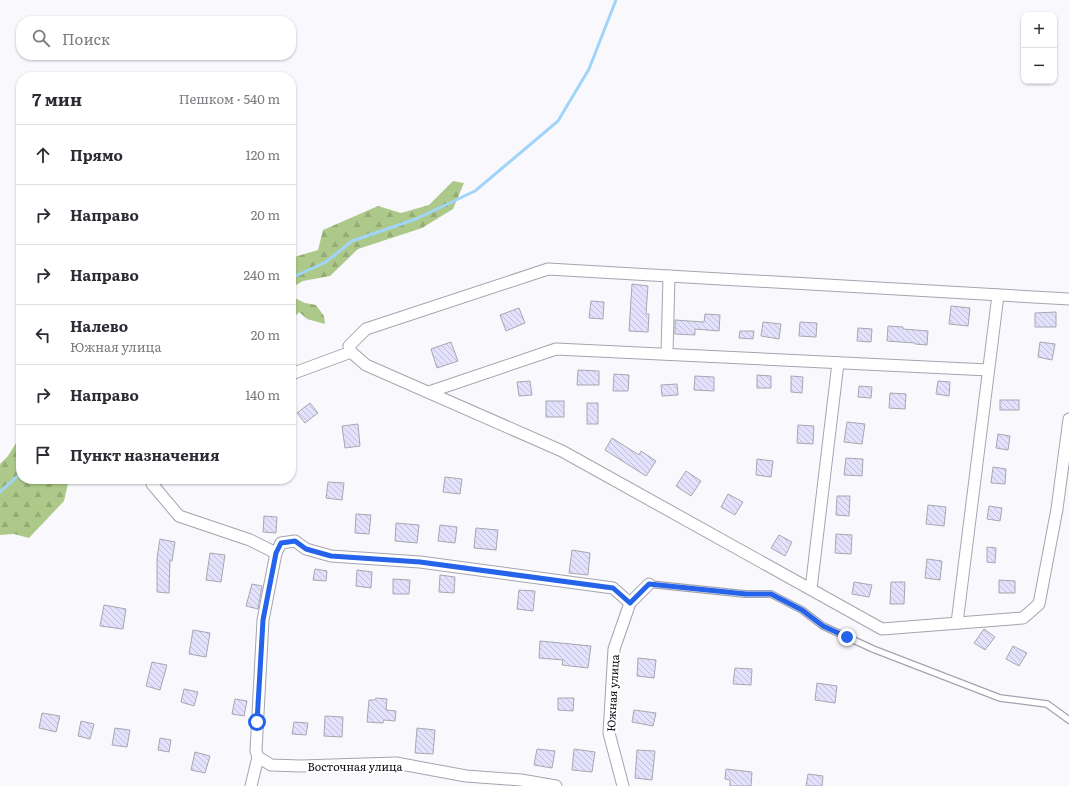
<!DOCTYPE html>
<html lang="ru">
<meta charset="utf-8">
<style>
:root{--surface:#fff;--page:#f7f7f7;--text:#2b2b33;--muted:#7c7c81;--line:#e1e1e2}
body{margin:0;font-family:Literata,serif;background:var(--page);color:var(--text)}
.controls{position:absolute;right:12px;top:12px;display:grid;overflow:hidden;border-radius:8px;box-shadow:0 1px 3px #0004}
.controls button{width:36px;height:36px;display:grid;place-items:center;padding:0;border:0;border-bottom:1px solid var(--line);background:var(--surface);color:var(--text);font:20px sans-serif}
.stop{position:absolute;width:12px;height:12px;margin:-9px;border:3px solid #2563eb;border-radius:50%;background:#fff}
.stop.end{background:#2563eb;border-color:#fff;box-shadow:0 1px 4px #0008}
.list{margin:0;padding:0;list-style:none}
h2{display:flex;justify-content:space-between;align-items:center;height:52px;margin:0;padding:0 16px;font-size:17px}
h2 small{font-size:13px;font-weight:400;color:var(--muted)}
.list li{display:grid;grid-template-columns:26px 1fr auto;gap:12px;align-items:center;box-sizing:border-box;height:60px;padding:0 16px;border-top:1px solid var(--line)}
.list b{display:block;font-size:15px;white-space:nowrap}
.list p{margin:0;font-size:13px;white-space:nowrap;color:var(--muted)}
.list em{font-size:13px;font-style:normal;color:var(--muted)}
.icon{flex:none;width:22px;height:22px;fill:none;stroke:currentColor;stroke-width:2;stroke-linecap:round;stroke-linejoin:round}
.map{position:relative;flex:none;width:1069px;height:786px;overflow:hidden}
.search{position:absolute;background:var(--surface);box-shadow:0 1px 3px #0004;left:16px;top:16px;width:280px;height:44px;display:flex;align-items:center;gap:10px;box-sizing:border-box;padding:0 14px;border-radius:16px;color:var(--muted);font-size:15px}
.panel{position:absolute;background:var(--surface);box-shadow:0 1px 3px #0004;left:16px;top:72px;width:280px;height:412px;border-radius:16px}
.map>svg:first-child{display:block}
</style>
<div class="map">
<svg width="1069" height="786" viewBox="0 0 1069 786">
<defs>
<pattern id="forest-firs" width="22" height="20" patternUnits="userSpaceOnUse"><rect width="22" height="20" fill="#adc989"/><path d="M5 1l3.5 6h-7zM16 11l3.5 6h-7z" fill="#94ab75"/></pattern>
<pattern id="building-back-hatch" width="6" height="6" patternUnits="userSpaceOnUse"><rect width="6" height="6" fill="#e3e1fc"/><path d="M-1 5l2 2M0 0l6 6M5-1l2 2" fill="none" stroke="#c2c0d7"/></pattern>
</defs>
<rect width="100%" height="100%" fill="#f9f9fd"/>
<g fill="url(#forest-firs)">
<path d="M453,181l11,2 -11,26 -31,19 -64,21 -28,27 -27,5 -12,7v-30l27,-8 5,-20 55,-24 23,7 28,-8z"/>
<path d="M291,296l14,7 11,2 8,11 1,8 -18,-5 -8,-7 -6,7h-2z"/>
<path d="M21,435v44h48l-5,22 -35,37 -15,-4 -14,1v-71l8,-8z"/>
</g>
<g fill="none" stroke-linecap="round" stroke-linejoin="round">
<g stroke="#a1d4f8" stroke-width="3">
<path d="M291,278l35,-16 26,-21 64,-22 59,-28 83,-70 31,-52 27,-69"/>
<path d="M0,492l21,-19"/>
</g>
</g>
<g fill="url(#building-back-hatch)" stroke="#a7a7b1">
<path d="M632,284l16,2 -2,28h3l-1,18 -19,-1z"/>
<path d="M591,301l13,1 -1,17 -14,-1z"/>
<path d="M951,306l19,2 -2,18 -19,-2z"/>
<path d="M519,308l6,15 -19,8 -6,-16z"/>
<path d="M1056,312v15h-21v-14z"/>
<path d="M705,314l15,1 -1,16 -24,-2v6l-20,-1v-14l29,2z"/>
<path d="M763,322l18,2 -2,15 -18,-3z"/>
<path d="M800,322l17,1 -1,14 -17,-1z"/>
<path d="M888,326l15,1v2l25,2 -1,14 -12,-1v-1l-28,-2z"/>
<path d="M858,328l14,1 -1,13 -14,-1z"/>
<path d="M740,331h14l-1,8 -14,-1z"/>
<path d="M451,342l7,19 -21,7 -6,-19z"/>
<path d="M1040,342l15,2 -3,16 -14,-3z"/>
<path d="M578,370l21,1v14h-22z"/>
<path d="M614,374l15,1 -1,16h-15z"/>
<path d="M757,375l14,1v12h-14z"/>
<path d="M695,376l19,1v14l-20,-1z"/>
<path d="M791,376l12,1 -1,16 -11,-1z"/>
<path d="M530,381l2,14 -13,1 -2,-14z"/>
<path d="M938,381l12,1 -1,14 -13,-2z"/>
<path d="M677,384l1,11 -16,1 -1,-11z"/>
<path d="M859,386l13,1 -1,11 -13,-1z"/>
<path d="M890,393l16,1 -1,15 -16,-1z"/>
<rect x="1000" y="400" width="19" height="10"/>
<rect x="546" y="401" width="18" height="16"/>
<path d="M310,403l8,10 -13,10 -8,-10z"/>
<rect x="587" y="403" width="11" height="21"/>
<path d="M847,422l18,2 -3,20 -18,-2z"/>
<path d="M358,424l2,22 -15,2 -3,-22z"/>
<path d="M798,425l16,1 -1,18 -16,-1z"/>
<path d="M998,434l12,2 -2,14 -12,-2z"/>
<path d="M612,438l27,17 2,-4 15,10 -10,15 -41,-26z"/>
<path d="M846,458l17,1 -1,17 -18,-1z"/>
<path d="M757,459l16,2 -2,16 -15,-2z"/>
<path d="M993,467l13,2 -1,15 -14,-1z"/>
<path d="M686,471l15,10 -10,15 -15,-10z"/>
<path d="M445,477l17,2 -2,15 -17,-2z"/>
<path d="M328,482l16,1 -2,17 -16,-2z"/>
<path d="M728,494l15,8 -8,13 -14,-8z"/>
<path d="M837,496h13l-1,20 -13,-1z"/>
<path d="M928,505l18,2 -2,19 -18,-2z"/>
<path d="M989,506l13,2 -2,13 -13,-2z"/>
<path d="M356,514l15,1 -2,19 -14,-1z"/>
<path d="M264,516l13,1 -1,16 -13,-1z"/>
<path d="M396,523l23,2 -2,18 -22,-2z"/>
<path d="M440,525l17,2 -2,16 -17,-2z"/>
<path d="M476,528l22,2 -2,20 -22,-2z"/>
<path d="M836,534l16,1 -1,19 -16,-1z"/>
<path d="M779,535l13,7 -7,14 -14,-8z"/>
<path d="M160,539l15,3 -3,19 -2,-1 -1,33 -12,-1v-34z"/>
<path d="M987,547l9,1 -1,15 -8,-1z"/>
<path d="M572,550l18,3 -2,22 -19,-2z"/>
<path d="M210,553l15,2 -4,27 -15,-2z"/>
<path d="M927,559l15,2 -2,19 -15,-2z"/>
<path d="M315,569l12,2 -1,10 -13,-1z"/>
<path d="M357,570l15,2 -1,16 -15,-2z"/>
<path d="M440,575l15,2 -1,16 -15,-1z"/>
<path d="M393,579l17,1 -1,14h-16z"/>
<path d="M999,580l16,1v12h-16z"/>
<path d="M854,582l18,3 -3,12 -17,-3z"/>
<path d="M891,582h14l-1,22h-14z"/>
<path d="M252,584l10,2 -4,23 -12,-3z"/>
<path d="M519,590l16,1 -2,20 -16,-2z"/>
<path d="M104,605l22,4 -3,20 -23,-3z"/>
<path d="M984,629l11,8 -10,13 -11,-7z"/>
<path d="M193,630l17,3 -4,24 -17,-3z"/>
<path d="M540,641l51,5 -3,22 -26,-3 1,-5 -24,-2z"/>
<path d="M1013,646l14,7 -8,13 -13,-7z"/>
<path d="M638,658l18,2 -2,18 -17,-2z"/>
<path d="M152,662l15,3 -7,25 -14,-4z"/>
<path d="M735,668l17,1 -1,16 -18,-1z"/>
<path d="M817,683l20,3 -2,17 -20,-3z"/>
<path d="M184,689l14,3 -4,14 -13,-4z"/>
<path d="M376,698l11,1 -1,11 10,1 -1,10 -11,-1 -1,3 -16,-1 2,-22h6z"/>
<path d="M558,698h16l-1,13 -15,-1z"/>
<path d="M235,699l12,2 -3,15 -12,-2z"/>
<path d="M634,710l22,3 -3,13 -21,-4z"/>
<path d="M42,713l18,3 -4,16 -17,-4z"/>
<path d="M325,716l18,1 -1,20 -18,-1z"/>
<path d="M81,721l13,3 -4,15 -12,-3z"/>
<path d="M294,722l14,1 -2,12 -14,-1z"/>
<path d="M115,728l15,2 -3,17 -15,-2z"/>
<path d="M417,728l18,2 -2,24 -18,-1z"/>
<path d="M160,738l11,2 -2,12 -11,-2z"/>
<path d="M537,749l18,2 -3,17 -18,-3z"/>
<path d="M574,749l21,3 -3,20 -20,-2z"/>
<path d="M637,750l18,1 -3,29 -17,-2z"/>
<path d="M195,752l15,4 -5,17 -14,-3z"/>
<path d="M726,769l26,3 -1,14h-21v-6l-5,-1z"/>
<path d="M808,774l15,2 -1,10h-16z"/>
</g>
<g fill="none" stroke-linecap="round" stroke-linejoin="round">
<g stroke="#a4a4af" stroke-width="8">
<path id="lane" d="M649,584l96,10h26l31,16 21,16 50,23 127,49 47,6 22,16"/>
</g>
<g stroke="#a4a4af" stroke-width="13">
<g id="street">
<path d="M1069,299l-521,-30 -182,60 -17,17 2,6 15,13 196,86 320,178 141,-11 16,-14 18,-95 12,-90"/>
<path d="M667,354l2,-78"/>
<path d="M291,375l3,-2 57,-21"/>
<path d="M429,392l127,-43 432,21"/>
<path d="M158,479l-6,5 27,32 71,24 26,13"/>
<path d="M811,589l27,-226"/>
<path d="M957,623l41,-328"/>
<path d="M251,786l7,-29"/>
<path d="M556,786l-35,-6 -55,-4 -70,-13 -95,3 -30,-1 -13,-8 -2,-6 7,-131 13,-67 5,-10 14,-2 11,8 25,7 89,6 193,26 17,15"/>
<path d="M623,786l-14,-53 5,-84 16,-46 19,-19"/>
</g>
</g>
<use href="#lane" stroke="#fff" stroke-width="5.5"/>
<use href="#street" stroke="#fff" stroke-width="11"/>
</g>
<g fill="none" stroke-linecap="round" stroke-linejoin="round">
<path stroke="#2563eb" stroke-width="5" d="M257,722l6,-102 13,-67 5,-10 14,-2 11,8 25,7 89,6 193,26 17,15 19,-19 97,10h25l31,16 21,16 24,11"/>
</g>
<g text-anchor="middle" dominant-baseline="central" stroke-width="4" stroke-linejoin="round" paint-order="stroke">
<g font-size="11" fill="#0c0c0f" stroke="#fff">
<text transform="translate(612 693) rotate(-87)">Южная улица</text>
<text x="355" y="766">Восточная улица</text>
</g>
</g>
</svg>
<div class="controls">
<button>+</button>
<button>−</button>
</div>
<div class="stop" style="left:257px;top:722px"></div>
<div class="stop end" style="left:847px;top:637px"></div>
<div class="search"><svg class="icon" aria-label="search" viewBox="0 0 24 24"><circle cx="10" cy="10" r="6"/><path d="M15 15l6 6"/></svg>Поиск</div>
<section class="panel">
<h2>7 мин<small>Пешком · 540 m</small></h2>
<ul class="list">
<li><svg class="icon" aria-label="ahead" viewBox="0 0 24 24"><path d="M12 20V5M6 11l6-6 6 6"/></svg><div><b>Прямо</b></div><em>120 m</em></li>
<li><svg class="icon" aria-label="right" viewBox="0 0 24 24"><path d="M7 20v-9h11M14 6l5 5-5 5"/></svg><div><b>Направо</b></div><em>20 m</em></li>
<li><svg class="icon" aria-label="right" viewBox="0 0 24 24"><path d="M7 20v-9h11M14 6l5 5-5 5"/></svg><div><b>Направо</b></div><em>240 m</em></li>
<li><svg class="icon" aria-label="left" viewBox="0 0 24 24"><path d="M17 20v-9H6M10 6l-5 5 5 5"/></svg><div><b>Налево</b><p>Южная улица</p></div><em>20 m</em></li>
<li><svg class="icon" aria-label="right" viewBox="0 0 24 24"><path d="M7 20v-9h11M14 6l5 5-5 5"/></svg><div><b>Направо</b></div><em>140 m</em></li>
<li><svg class="icon" aria-label="arrive" viewBox="0 0 24 24"><path d="M6 21V4h12l-3 4 3 4H6"/></svg><div><b>Пункт назначения</b></div></li>
</ul>
</section>
</div>
